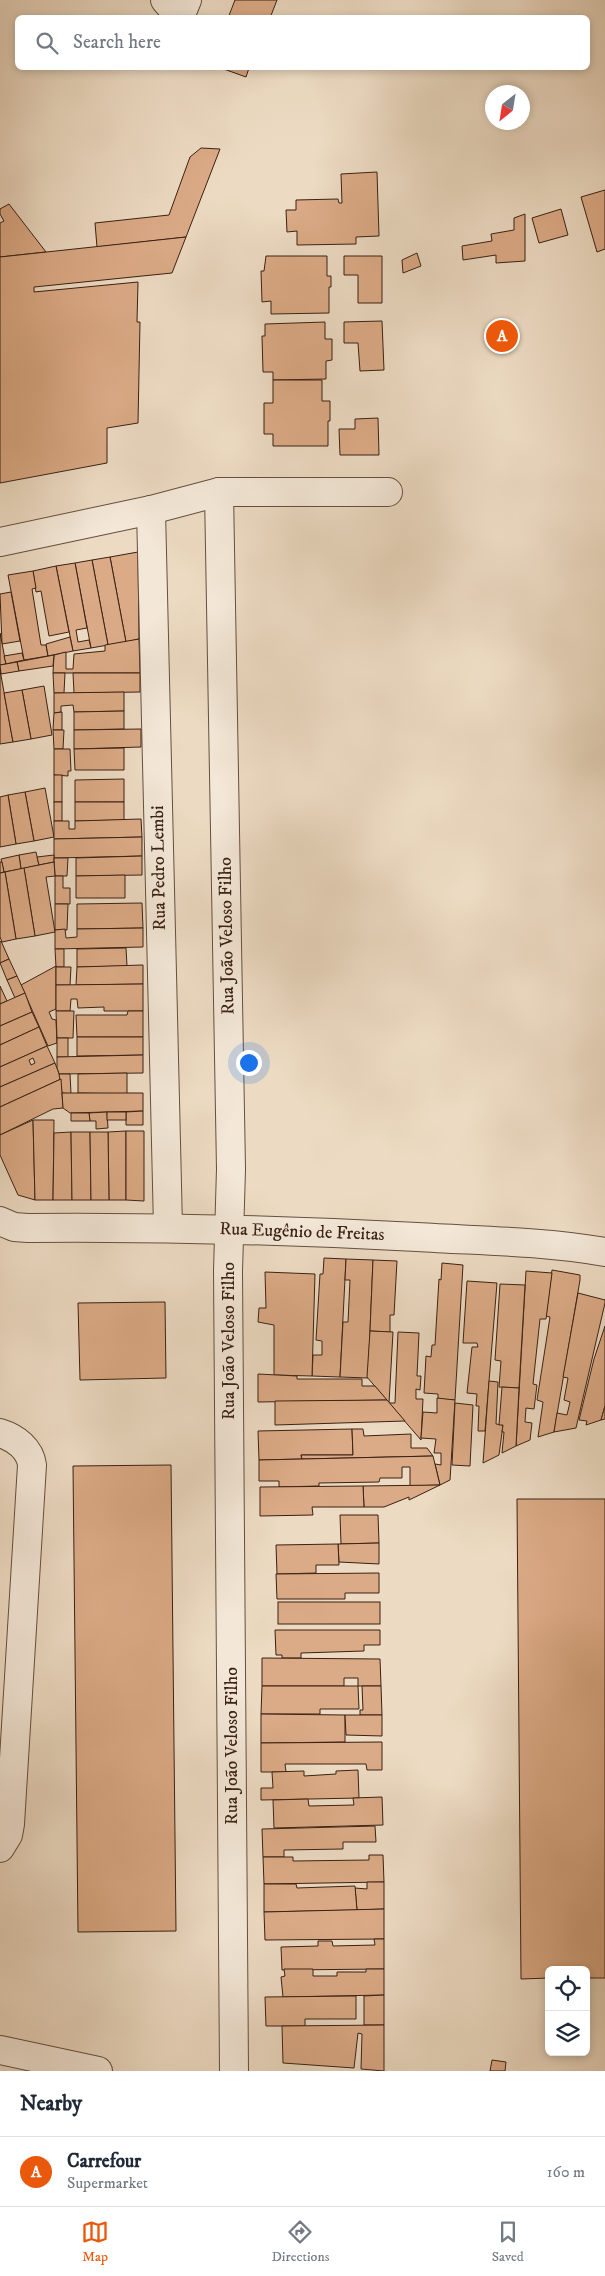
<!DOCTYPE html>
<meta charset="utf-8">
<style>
:root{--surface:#fff;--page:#f2f2f3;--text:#1f2937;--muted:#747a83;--line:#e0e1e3;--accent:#ea580c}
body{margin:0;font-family:"IM FELL DW Pica",serif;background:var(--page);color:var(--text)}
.controls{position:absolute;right:15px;bottom:15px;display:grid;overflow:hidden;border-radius:8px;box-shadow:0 2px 8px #0003}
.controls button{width:45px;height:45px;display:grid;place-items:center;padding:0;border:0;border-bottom:1px solid var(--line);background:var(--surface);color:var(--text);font:25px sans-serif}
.compass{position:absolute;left:485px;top:85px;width:45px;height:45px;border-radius:50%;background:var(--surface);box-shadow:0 2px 8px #0003;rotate:210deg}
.you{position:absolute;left:248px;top:1062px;width:18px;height:18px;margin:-12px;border:4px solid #fff;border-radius:50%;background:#1a73e8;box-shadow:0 0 0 8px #1a73e833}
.badge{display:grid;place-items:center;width:32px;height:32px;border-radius:50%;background:var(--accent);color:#fff;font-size:16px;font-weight:700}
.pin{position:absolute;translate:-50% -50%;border:2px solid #fff;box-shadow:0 1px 5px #0006}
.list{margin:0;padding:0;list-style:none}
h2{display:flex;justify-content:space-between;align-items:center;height:65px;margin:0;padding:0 20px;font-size:21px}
h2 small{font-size:16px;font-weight:400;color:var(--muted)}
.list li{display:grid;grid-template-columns:32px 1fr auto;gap:15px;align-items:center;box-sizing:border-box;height:70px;padding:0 20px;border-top:1px solid var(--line)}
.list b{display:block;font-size:19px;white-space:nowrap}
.list p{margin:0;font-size:16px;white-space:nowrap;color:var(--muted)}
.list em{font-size:16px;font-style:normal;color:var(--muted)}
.icon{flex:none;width:28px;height:28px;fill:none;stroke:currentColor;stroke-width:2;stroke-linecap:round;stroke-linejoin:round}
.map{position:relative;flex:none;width:605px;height:2071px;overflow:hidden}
.search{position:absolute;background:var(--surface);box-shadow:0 2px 8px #0003;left:15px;right:15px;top:15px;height:55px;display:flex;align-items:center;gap:12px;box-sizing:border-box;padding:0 18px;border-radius:8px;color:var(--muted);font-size:19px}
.sheet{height:135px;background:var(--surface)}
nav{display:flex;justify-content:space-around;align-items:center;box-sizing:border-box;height:70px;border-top:1px solid var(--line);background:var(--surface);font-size:14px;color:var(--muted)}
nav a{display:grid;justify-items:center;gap:2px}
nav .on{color:var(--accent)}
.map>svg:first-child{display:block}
</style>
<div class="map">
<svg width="605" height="2071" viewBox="0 0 605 2071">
<rect width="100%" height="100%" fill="#ecdac2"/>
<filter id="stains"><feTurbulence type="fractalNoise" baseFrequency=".004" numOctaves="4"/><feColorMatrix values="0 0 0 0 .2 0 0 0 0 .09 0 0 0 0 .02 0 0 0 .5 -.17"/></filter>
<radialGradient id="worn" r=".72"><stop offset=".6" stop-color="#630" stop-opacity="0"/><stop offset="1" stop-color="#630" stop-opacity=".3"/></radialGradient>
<g fill="#dbaa86" stroke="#3a2113" fill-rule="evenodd">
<path d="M235,0h42l-7,18h-42z"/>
<path d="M221,68h28l-3,9z"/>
<path d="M201,148l19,1 -34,88 -89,10 -2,-24 74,-8 21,-58z"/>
<path d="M377,172l2,64 -23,1v7l-59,1v-14l-10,1 -1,-22h10v-10l42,-1 1,4h3l-1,-29z"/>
<path d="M605,190v59l-8,3 -16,-55z"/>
<path d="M9,204l37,48 -46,5v-34l4,-2 -4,-7v-5z"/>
<path d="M561,209l7,26 -29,8 -7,-25z"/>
<path d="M525,214v47l-29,2v-8l-33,5 -1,-14 30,-5 -1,-7 23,-4v-12z"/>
<path d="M186,237l-14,36 -138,14v5l104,-10 -1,40h3l-2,101 -31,5v35l-107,20v-226z"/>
<path d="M417,253l4,13 -18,7 -1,-13z"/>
<path d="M266,256h61v20h4v11h-2v26l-58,1v-13l-9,1 -1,-31h3z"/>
<path d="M344,256h38v47h-24v-28h-14z"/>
<path d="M382,321l2,49 -24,1 -2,-28h-14v-21z"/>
<path d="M325,322v17h7v21l-6,1v18l-53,1v-8h-10l-1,-36h3v-12z"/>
<path d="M273,380h49v21h8v20h-2v25h-55v-12h-9v-31h9z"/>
<path d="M378,418l1,37h-39l-1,-26h16v-10z"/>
<path d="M138,552l1,87 -13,3 -16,-85z"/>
<path d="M110,557l16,85 -18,3 -16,-85z"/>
<path d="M92,560l16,85 -17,3 -16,-85z"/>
<path d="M75,563l12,65 -11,2 2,12 11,-2 2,8 -18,3 -17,-85z"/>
<path d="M56,566l13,66 -20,4 -8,-45 -5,1 -3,-21z"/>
<path d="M33,571l3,17 -4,1 9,56h5l2,11 -24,4 -16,-85z"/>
<path d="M11,592l9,49 -18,3 -2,-50z"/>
<path d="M0,633l6,31 -6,1z"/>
<path d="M70,637l3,14 -25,5 -2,-12z"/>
<path d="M139,639l1,34h-87l1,-18 12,-3v17h7l1,-15 31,-3v-6z"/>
<path d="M22,653l2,7 -18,4 -2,-8z"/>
<path d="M54,655l-1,11 -34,5 -2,-9z"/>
<path d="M17,662l2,9 -18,3 -1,-9z"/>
<path d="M0,670l13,72 -13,2z"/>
<path d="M53,673h12l-1,20h-10z"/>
<path d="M73,673h67v19l-66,1z"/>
<path d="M44,686l8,49 -21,4 -9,-49z"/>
<path d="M22,690l9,49 -18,3 -9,-49z"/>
<path d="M124,692v19l-50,1 -1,-7 -12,1v6l-7,1v-20z"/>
<path d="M62,712v18h-9l1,-17z"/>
<path d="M74,712l50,-1v18l-50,1z"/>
<path d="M141,729v18l-67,2v-19z"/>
<path d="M53,730h11l-1,19h-9z"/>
<path d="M124,748v22h-49l-1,-21z"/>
<path d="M54,749h16l1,22h-3v5l-14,-1z"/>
<rect x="54" y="775" width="8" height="27"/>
<path d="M124,779v23h-49v-22z"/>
<path d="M45,788l9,49 -20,4 -9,-49z"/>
<path d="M25,792l9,49 -18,3 -8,-49z"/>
<path d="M8,795l8,49 -16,3v-50z"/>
<rect x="54" y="802" width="8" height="19"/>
<path d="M75,802h49v18l-49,1z"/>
<path d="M141,819l1,18 -88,2v-18h15v8h6v-8z"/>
<path d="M142,837v19l-88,2v-19z"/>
<path d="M36,852l3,13 -18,4 -2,-14z"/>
<path d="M19,855l2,14 -17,3 -3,-13z"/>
<path d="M54,855v7l-15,3 -2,-8z"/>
<path d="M142,856v19l-66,1v-18z"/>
<path d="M54,858h14l-1,18h-12z"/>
<path d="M0,862h2l2,10 -4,1z"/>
<path d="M54,862l1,14 -9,1 9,55 -20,4 -11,-68z"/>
<path d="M24,868l11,68 -19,3 -11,-67z"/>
<path d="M5,872l11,67 -14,3 -2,-5v-64z"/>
<path d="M125,875v23h-49v-22z"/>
<path d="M55,876h8v12h7v16h-15z"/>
<path d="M142,903l1,25 -66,1v-25z"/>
<path d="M55,904h13l-1,26h-12z"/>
<path d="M143,928v19l-88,2v-19l10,-1 1,9 11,-1v-8z"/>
<path d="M1,941l8,18 -9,4v-21z"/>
<path d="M126,948l1,18 -50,1v-18z"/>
<path d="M55,949h9v18h-8z"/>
<path d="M9,959l8,17 -10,4 -7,-17z"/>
<path d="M143,965v19l-67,1 1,-18z"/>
<path d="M56,966v43l-7,3 3,7 4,1 1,23 -9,3 -27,-61z"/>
<path d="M56,967h15l-1,18h-14z"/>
<path d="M17,976l8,17 -10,5 -8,-18z"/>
<path d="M143,984v27h-39v-4l-26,1 -1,-9h-6l-1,12h-14v-26z"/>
<path d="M0,986l7,15 -7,3z"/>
<path d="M25,993l7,19 -32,14v-22z"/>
<path d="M56,1011h18l-1,27h-16z"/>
<path d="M128,1011h15v26h-66l-1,-22h51z"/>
<path d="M32,1012l7,15 -39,18v-19z"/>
<path d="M39,1027l8,19 -47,21v-22z"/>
<path d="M77,1037h66v18l-66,1z"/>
<rect x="57" y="1038" width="11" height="19"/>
<path d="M47,1046l8,17 -55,24v-20zM33,1058l2,5 -4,2 -2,-5z"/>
<path d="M143,1055v18l-84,1 -2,-6v-11z"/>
<path d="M55,1063l6,16 -61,28v-20z"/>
<path d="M127,1073v21l-49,-1v-19z"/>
<path d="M59,1074h11l1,20 -9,-1z"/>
<path d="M61,1079l2,29 -10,1 -53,26v-28z"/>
<path d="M62,1093h81v18l-73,2 -7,-5z"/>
<path d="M143,1111v14h-17v-13z"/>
<path d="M107,1112l1,16 -12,1v-8h-6l-1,-8z"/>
<rect x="107" y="1112" width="19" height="8"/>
<path d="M71,1113h18l1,8h-19z"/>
<path d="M33,1120l2,80 -17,-5 -18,-40v-20z"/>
<path d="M33,1120h21l-1,80h-18z"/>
<path d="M126,1131v69h-17l-1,-68z"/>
<path d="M126,1131h18v70l-18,-1z"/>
<path d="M71,1132l1,68h-19l1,-67z"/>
<path d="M71,1132h19l1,68h-19z"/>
<path d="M90,1132h18l1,68h-18z"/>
<path d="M324,1258l22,1 -6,118 -28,-1 1,-21h9v-14l-6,-1 4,-66h3z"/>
<path d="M346,1259l27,1 -5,118 -28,-1 3,-55h5l2,-42h-5z"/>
<path d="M373,1260l24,1 -3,54h-4v17l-20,-1z"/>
<path d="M442,1263l21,2 -8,135 -17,-1v-5l-14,-1 2,-37 5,1 1,-12h3l4,-66 2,1z"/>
<path d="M552,1270l28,5v5l-26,152 -16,5 5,-35 -6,-2 13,-83 -4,-1z"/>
<path d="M526,1271l26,2 -6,46h-6l-7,65 4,1 -3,24 -8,-1 -1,14 7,1 -2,17 -14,6z"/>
<path d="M265,1272l50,2 -3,102 -38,-1v-50l-16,-3 1,-14h7z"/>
<path d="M467,1281l30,2 -12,148h-7l1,-25h-3l1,-12 -10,-1 5,-46h6l-1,-4h-14z"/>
<path d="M500,1284l25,1 -6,103 -20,-1 2,-26 -6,-1z"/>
<path d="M578,1293l27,7v3l-29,125 -22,4 3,-19 10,2 3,-13 -6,-2 4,-22 -5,-1z"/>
<path d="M165,1302l1,76 -86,2 -2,-77z"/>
<path d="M605,1326v80l-4,14 -15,5 1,-4 -8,-1 15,-61z"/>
<path d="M370,1331l23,1 -4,71 -22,-26z"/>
<path d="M398,1332l21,1 -2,43h4l-1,14 -4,-1v10h7l-2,41 -32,-37h6z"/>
<path d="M258,1374l39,2v3h65v7h13l12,14 -129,2z"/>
<path d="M489,1381l9,1 -2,42 7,1 -4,30 -16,8z"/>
<path d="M502,1387l17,1 -3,58 -14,7 2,-21h-2l1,-7h-4z"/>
<path d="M437,1398l18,2 -5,80 -10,5 -5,-21 6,1v-12h-7l2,-14 -15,-1 2,-26 14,1z"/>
<path d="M387,1400l18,21 -130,4v-24z"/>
<path d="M455,1403l18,2 -3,61 -18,-1z"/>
<path d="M605,1406v13l-4,1z"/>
<path d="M352,1429l1,26h-52l1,4 -43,1 -1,-29z"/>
<path d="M352,1429h11l1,7 47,-2v14h16l6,8 -131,3 -1,-4h52z"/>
<path d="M433,1456l7,29 -30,1v-19h-8v11h-22l-1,4 -60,1v3l-40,1v-6h-20v-21z"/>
<path d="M171,1465l5,466 -98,1 -5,-466z"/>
<path d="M440,1485l-31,15v-3l-25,10h-20l-1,-21z"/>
<path d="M363,1486l1,21h-52l1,8 -53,1v-29z"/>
<path d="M517,1499h88v479h-19v-8h-37v8l-28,1z"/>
<path d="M340,1515h38l1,28 -38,1z"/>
<path d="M379,1543v21l-40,-2 -1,-18z"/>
<path d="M338,1544l1,21h-23v8l-39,1 -1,-29z"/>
<path d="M379,1573v20h-34v6h-68l-1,-25z"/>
<rect x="278" y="1602" width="102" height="22"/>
<path d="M275,1630h105v15h-16v6l-63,2v5h-19v-3h-6z"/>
<path d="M262,1658l118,1 1,27h-23v-8h-14v8h-82z"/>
<path d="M262,1686h96l1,23h-39v5h-59z"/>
<path d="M362,1686h19l1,29h-22v-5h3z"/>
<path d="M261,1714l84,1v27l-84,1z"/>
<path d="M345,1715h37v21l-36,-1z"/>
<path d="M382,1742v28h-15l-1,-6h-81l1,8h-25v-29z"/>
<path d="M358,1770l1,28 -98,2v-12h12l-1,-16 32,-1v5l32,-2v-3z"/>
<path d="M382,1797l1,28 -109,3 -1,-28 35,-1 1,7 45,-1 -1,-7z"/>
<path d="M375,1826l1,16h-33v7l-59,1v7h-21l-1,-28z"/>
<path d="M369,1855h14l1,27 -120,2 -1,-27h30v4l76,-1z"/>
<path d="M367,1882h17v27l-27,1 -2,-22 12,1z"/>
<path d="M264,1884h32l1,4 58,-2 2,24 -93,2z"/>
<path d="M384,1909v30l-119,1 -1,-28z"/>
<path d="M374,1939h10v30l-102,1 -1,-23 37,-1v-5h14l1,5 42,-1z"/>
<path d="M284,1969h29v7h24v-4h29v-3h18v26l-101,2 -2,-20 4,-1z"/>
<path d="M384,1995v30h-20v-29z"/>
<path d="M356,1996v23h-51v7h-39l-1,-29z"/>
<path d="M384,2025v46l-23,-2 1,-35 -4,-1 -4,35 -71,-5 -1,-37z"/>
<path d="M492,2060l14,2 -1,9h-15z"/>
</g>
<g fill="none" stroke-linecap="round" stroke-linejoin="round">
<g stroke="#664f3f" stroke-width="30">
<g id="minor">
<path d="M165,0l15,17 7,-17"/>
<path d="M219,492l12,677 -3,102 6,800"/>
<path d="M151,510l17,717"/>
<path d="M0,542l151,-32 68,-18h169"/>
<path d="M0,1221l14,6 14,1c130,-1 259,2 389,9 63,4 126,4 188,15"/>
<path d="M0,1433c16,5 30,16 32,32l-22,359 -2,11 -8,13"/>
<path d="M0,2050l98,21"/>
</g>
</g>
<use href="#minor" stroke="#f3e7d7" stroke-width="28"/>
</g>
<g text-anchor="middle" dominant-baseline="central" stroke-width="4.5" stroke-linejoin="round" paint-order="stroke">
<g font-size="18" fill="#3a2113" stroke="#f3e7d7">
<text transform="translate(159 868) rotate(-91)">Rua Pedro Lembi</text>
<text transform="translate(227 936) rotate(-91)">Rua João Veloso Filho</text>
<text transform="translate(302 1232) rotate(2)">Rua Eugênio de Freitas</text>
<text transform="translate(229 1341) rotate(-90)">Rua João Veloso Filho</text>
<text transform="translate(232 1746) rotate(-90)">Rua João Veloso Filho</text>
</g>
</g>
<rect width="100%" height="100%" filter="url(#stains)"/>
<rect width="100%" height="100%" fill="url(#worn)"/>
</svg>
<div class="controls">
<button><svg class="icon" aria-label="locate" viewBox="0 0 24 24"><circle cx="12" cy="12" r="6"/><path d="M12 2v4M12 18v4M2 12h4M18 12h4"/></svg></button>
<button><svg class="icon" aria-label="layers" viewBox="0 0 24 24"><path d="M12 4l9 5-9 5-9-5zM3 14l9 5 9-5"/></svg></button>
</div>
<svg class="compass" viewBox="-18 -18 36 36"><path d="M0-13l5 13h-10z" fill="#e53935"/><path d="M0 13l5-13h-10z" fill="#747a83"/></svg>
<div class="you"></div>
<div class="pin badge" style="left:502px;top:336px">A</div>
<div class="search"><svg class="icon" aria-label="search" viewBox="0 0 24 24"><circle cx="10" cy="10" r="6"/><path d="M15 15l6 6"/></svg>Search here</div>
</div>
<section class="sheet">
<h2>Nearby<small></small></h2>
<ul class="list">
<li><span class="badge">A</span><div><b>Carrefour</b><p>Supermarket</p></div><em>160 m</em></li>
</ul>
</section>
<nav>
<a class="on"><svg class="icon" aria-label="map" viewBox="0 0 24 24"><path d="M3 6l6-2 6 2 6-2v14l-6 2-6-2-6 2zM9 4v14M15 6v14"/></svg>Map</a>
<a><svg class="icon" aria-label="directions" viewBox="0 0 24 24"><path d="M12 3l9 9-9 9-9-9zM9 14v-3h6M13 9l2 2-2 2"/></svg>Directions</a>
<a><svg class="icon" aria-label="saved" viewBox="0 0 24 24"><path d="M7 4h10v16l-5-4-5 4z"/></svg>Saved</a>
</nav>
